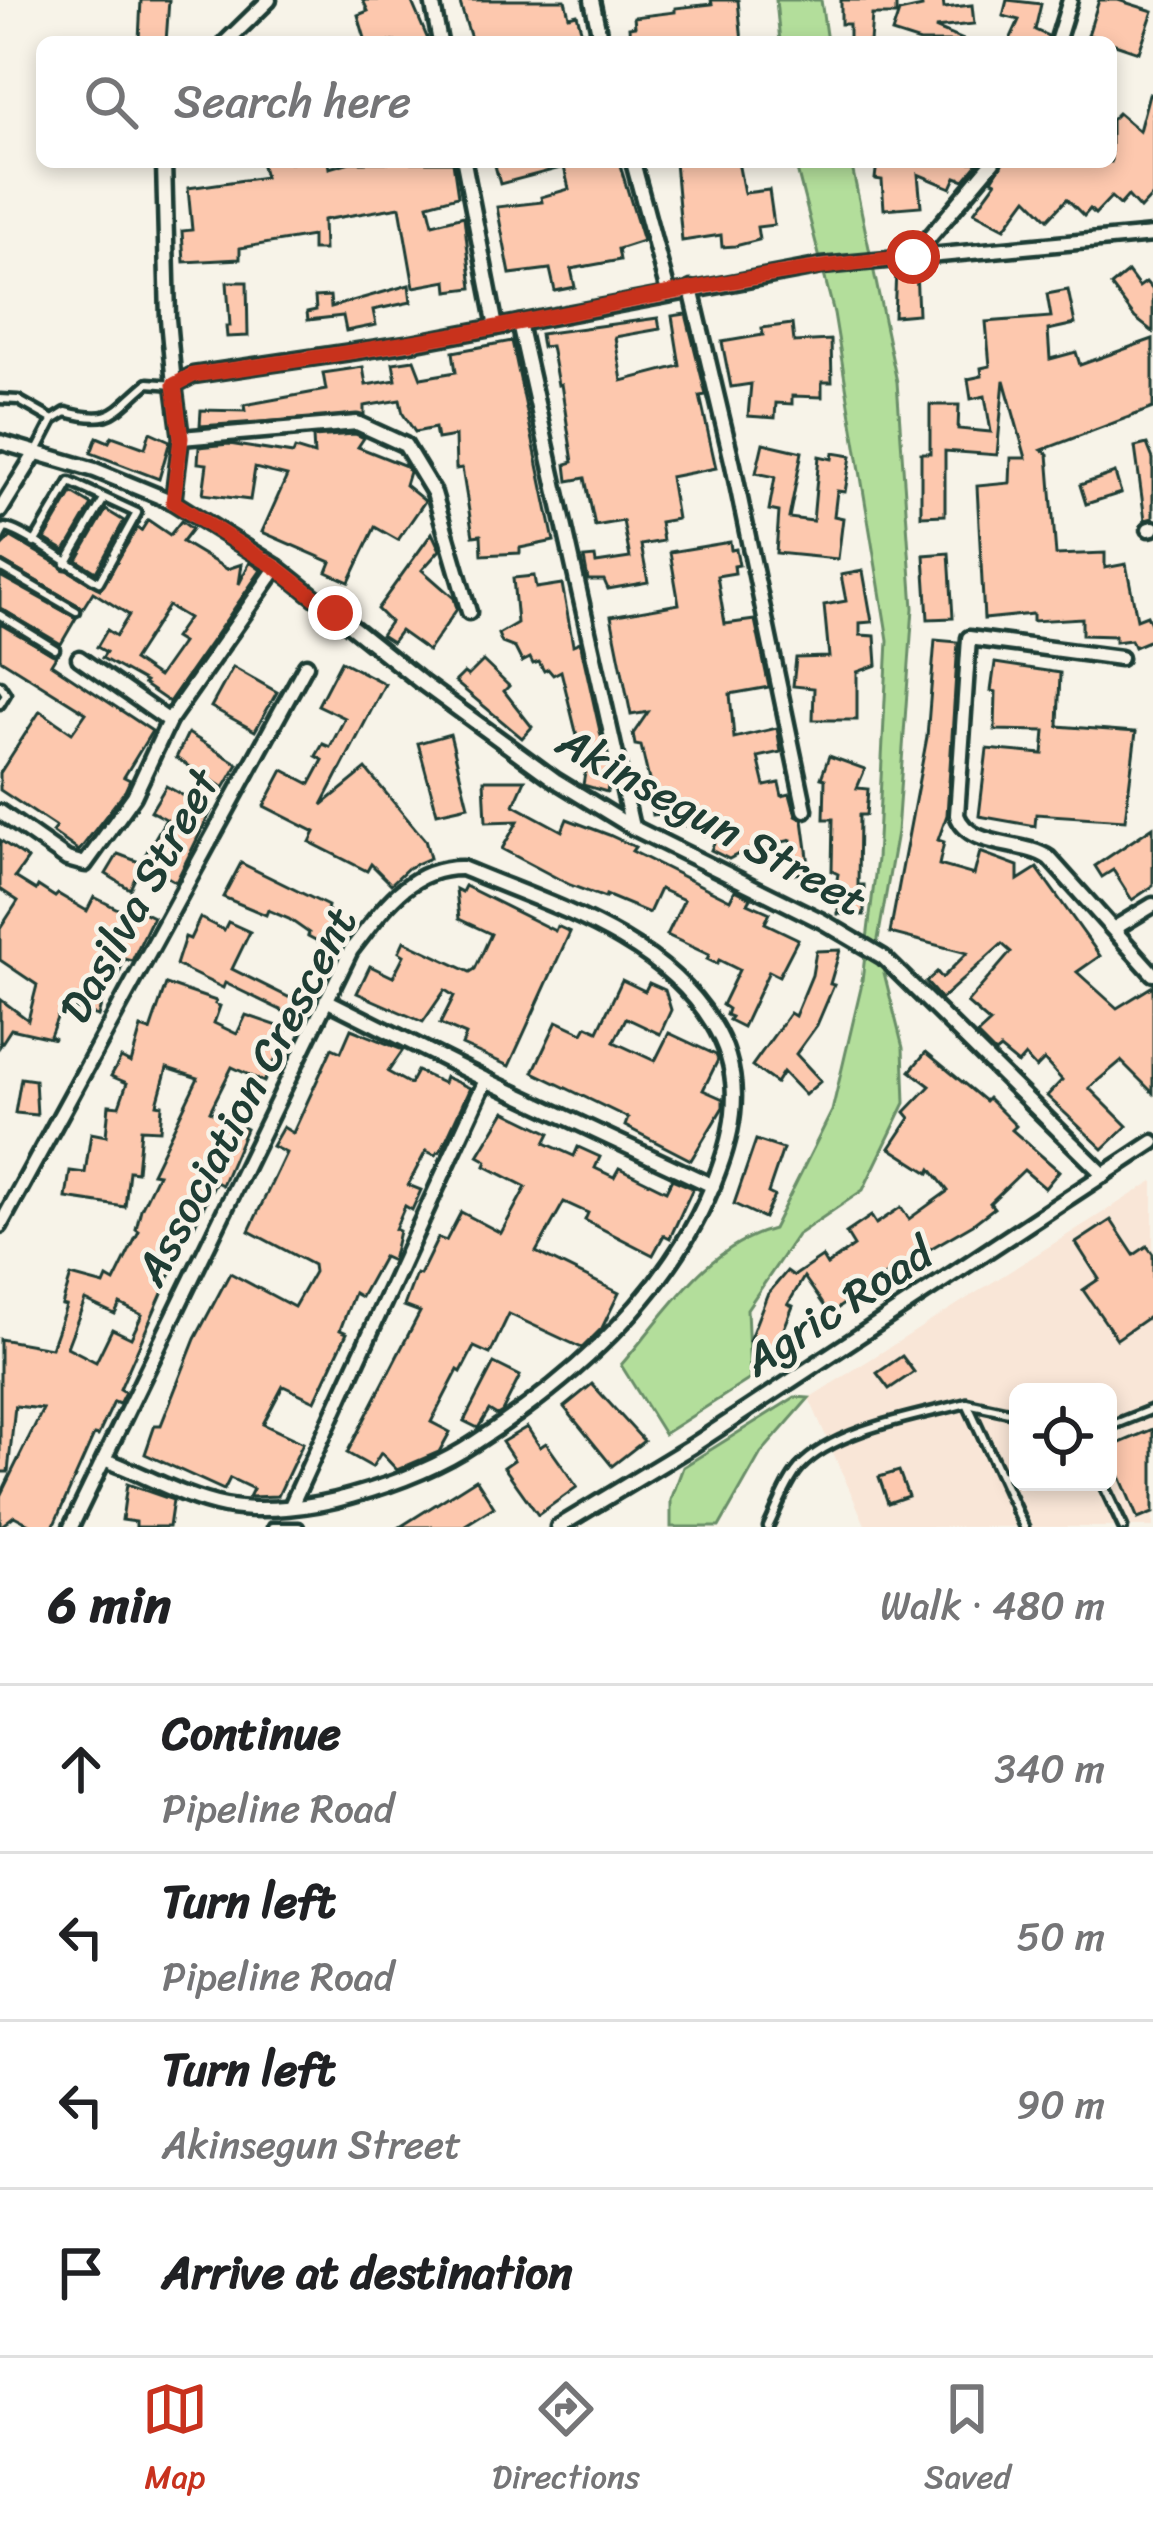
<!DOCTYPE html>
<meta charset="utf-8">
<style>
:root{--surface:#fff;--page:#f2f2f2;--text:#202124;--muted:#757577;--line:#e0e0e0;--accent:#c8321e}
body{margin:0;font-family:Sriracha,sans-serif;background:var(--page);color:var(--text)}
.controls{position:absolute;right:36px;bottom:36px;display:grid;overflow:hidden;border-radius:18px;box-shadow:0 6px 18px #0003}
.controls button{width:108px;height:108px;display:grid;place-items:center;padding:0;border:0;border-bottom:3px solid var(--line);background:var(--surface);color:var(--text);font:60px sans-serif}
.stop{position:absolute;width:36px;height:36px;margin:-27px;border:9px solid #c8321e;border-radius:50%;background:#fff}
.stop.end{background:#c8321e;border-color:#fff;box-shadow:0 3px 12px #0008}
.list{margin:0;padding:0;list-style:none}
h2{display:flex;justify-content:space-between;align-items:center;height:156px;margin:0;padding:0 48px;font-size:51px}
h2 small{font-size:39px;font-weight:400;color:var(--muted)}
.list li{display:grid;grid-template-columns:78px 1fr auto;gap:36px;align-items:center;box-sizing:border-box;height:168px;padding:0 48px;border-top:3px solid var(--line)}
.list b{display:block;font-size:45px;white-space:nowrap}
.list p{margin:0;font-size:39px;white-space:nowrap;color:var(--muted)}
.list em{font-size:39px;font-style:normal;color:var(--muted)}
.icon{flex:none;width:66px;height:66px;fill:none;stroke:currentColor;stroke-width:2;stroke-linecap:round;stroke-linejoin:round}
.map{position:relative;flex:none;width:1153px;height:1527px;overflow:hidden}
.search{position:absolute;background:var(--surface);box-shadow:0 6px 18px #0003;left:36px;right:36px;top:36px;height:132px;display:flex;align-items:center;gap:30px;box-sizing:border-box;padding:0 42px;border-radius:18px;color:var(--muted);font-size:45px}
.sheet{height:828px;background:var(--surface)}
nav{display:flex;justify-content:space-around;align-items:center;box-sizing:border-box;height:168px;border-top:3px solid var(--line);background:var(--surface);font-size:33px;color:var(--muted)}
nav a{display:grid;justify-items:center;gap:6px}
nav .on{color:var(--accent)}
.map>svg:first-child{display:block}
.built{fill:#f9e6d7;fill-rule:evenodd}
.green{fill:#b3de9b;stroke:#698e68;stroke-width:3}
.building{fill:#fdc8ae;stroke:#1f3d34;stroke-width:3;fill-rule:evenodd}
.lines{fill:none;stroke-linecap:round;stroke-linejoin:round}
.service-casing{stroke:#1f3d34;stroke-width:15}
.minor-casing{stroke:#1f3d34;stroke-width:21}
.service{stroke:#f7f3e8;stroke-width:6}
.minor{stroke:#f7f3e8;stroke-width:12}
.route{stroke:#c8321e;stroke-width:15}
.labels{text-anchor:middle;dominant-baseline:central;stroke-width:9;stroke-linejoin:round;paint-order:stroke}
.street-label{font-size:45px;fill:#1f3d34;stroke:#f7f3e8}
</style>
<div class="map">
<svg width="1153" height="1527" viewBox="0 0 1153 1527">
<rect width="100%" height="100%" fill="#f7f3e8"/>
<filter id="ink" filterUnits="userSpaceOnUse"><feTurbulence type="fractalNoise" baseFrequency=".00833" numOctaves="2"/><feDisplacementMap in="SourceGraphic" scale="24" xChannelSelector="R" yChannelSelector="G"/><feConvolveMatrix kernelMatrix="1 2 1 2 8 2 1 2 1" color-interpolation-filters="sRGB"/></filter>
<g filter="url(#ink)">
<!-- built -->
<path class="built" d="M1153 1181V1527H866L809 1398ZM1018 1392H1108V1482H1018Z"/>
<!-- green -->
<g class="green">
<polygon points="776,0 821,0 827,42 780,42"/>
<path d="M795 162H851L897 382 913 608 897 832 877 945 903 1048 905 1103 863 1190 797 1235 747 1309 750 1379 664 1434 621 1365C665 1315 706 1246 773 1229L832 1111 861 988 877 859 888 640 834 313Z"/>
<polygon points="795,1397 809,1398 761,1453 719,1527 671,1527 671,1500 683,1467"/>
</g>
<!-- building -->
<g class="building">
<polygon points="141,0 169,0 166,42 139,40"/>
<polygon points="363,0 411,0 429,42 366,42 358,15 368,11"/>
<polygon points="459,0 565,0 569,16 577,14 584,42 472,42"/>
<polygon points="711,0 738,0 742,42 630,39 629,27 635,26 634,17 675,12 675,8 712,4"/>
<polygon points="841,0 896,0 896,15 872,15 870,42 849,42 849,24 841,24"/>
<polygon points="921,0 943,0 944,8 972,5 974,24 935,28 968,42 920,42 892,33 899,12 922,7"/>
<polygon points="1007,0 1041,4 1035,30 1048,36 1047,42 1009,42 1019,20 1003,16"/>
<polygon points="1099,0 1118,0 1153,11 1139,52 1088,35"/>
<polygon points="1149,94 1153,95 1153,195 1140,209 1128,196 1120,205 1111,197 1095,214 1090,209 1084,216 1067,199 1048,219 1027,198 1005,228 974,212 996,182 992,180 1003,162 1111,162 1111,120 1118,113 1139,131"/>
<polygon points="261,162 328,162 329,168 350,162 453,162 458,196 428,204 433,224 464,216 472,288 448,291 447,281 414,287 400,207 323,220 324,250 312,250 312,236 240,248 240,259 184,262 182,231 192,230 188,188 265,177"/>
<polygon points="494,162 619,162 643,241 618,249 620,260 571,269 575,287 555,291 550,269 510,274 497,207 542,202 541,197 569,189 564,167 500,184"/>
<polygon points="675,162 738,162 744,193 769,190 774,225 757,227 759,240 735,246 722,247 721,235 682,241"/>
<polygon points="877,162 979,162 964,180 956,177 951,188 918,174 921,206 884,209 882,180 875,179"/>
<polygon points="916,270 918,314 894,316 896,271"/>
<polygon points="1128,272 1139,287 1146,282 1153,290 1153,332 1135,318 1111,286"/>
<polygon points="227,282 247,282 248,336 227,337 226,326 230,326"/>
<polygon points="409,285 411,302 373,310 376,325 346,331 343,316 308,320 307,312 316,310 315,297 330,296 331,307"/>
<polygon points="1068,290 1075,324 1048,330 1050,359 1076,352 1080,365 1153,339 1153,408 1042,450 1048,454 1056,555 1105,553 1105,568 1126,564 1137,619 1147,615 1153,628 1153,639 1134,647 1131,640 1115,642 1115,636 1082,635 1082,618 1033,621 1033,614 984,619 977,486 1010,483 1011,458 1026,458 1004,380 997,455 945,451 945,515 921,516 921,453 930,453 930,405 959,405 958,429 991,432 985,396 971,399 968,379 982,376 981,368 990,366 986,322 1051,317 1047,294"/>
<polygon points="686,314 706,395 700,396 716,468 670,477 677,519 660,522 663,541 641,545 648,582 608,589 604,580 588,580 584,558 595,557 596,563 630,558 623,521 595,526 585,478 568,481 566,464 573,462 561,384 558,385 551,346 542,347 540,334 658,318 660,329 615,337 622,381 680,366 672,316"/>
<polygon points="792,324 794,342 831,340 832,382 822,382 822,397 792,396 792,404 776,403 775,418 748,416 751,384 731,387 722,342 763,335 762,328"/>
<polygon points="512,341 554,541 520,548 520,553 482,555 481,535 473,536 462,468 456,469 455,436 437,439 435,428 415,432 403,414 400,400 364,406 364,415 200,426 201,410 245,411 244,405 326,390 323,373 363,367 366,385 396,380 393,363 414,360 421,378 456,372 453,352"/>
<polygon points="150,432 170,441 159,479 91,453 97,437 109,442 112,436 145,448"/>
<polygon points="355,434 364,438 358,447 406,466 409,472 405,485 425,501 398,540 375,527 349,582 327,572 331,562 262,532 287,476 255,468 250,500 203,494 207,464 198,463 199,447 229,444 293,454 295,449 314,455 313,437"/>
<polygon points="763,443 802,452 789,518 813,521 819,456 832,459 833,453 851,456 845,492 837,491 834,516 843,518 838,559 776,553 779,512 769,510 775,477 756,473"/>
<polygon points="1147,444 1153,459 1153,518 1145,520 1135,447"/>
<polygon points="1115,473 1121,493 1086,504 1080,485"/>
<polygon points="72,493 92,505 65,551 45,539"/>
<polygon points="106,510 124,521 96,572 77,560"/>
<path d="M148 520 170 535 181 521 192 529 182 542 227 569 242 564 239 584 250 562 261 570 169 702 143 684 145 682 102 658 106 652 97 647 107 630 116 636 129 615 93 592 83 608 0 560V548L11 537 100 589 137 528 141 531ZM168 606 188 618 174 638 182 643 158 677 133 660Z"/>
<polygon points="432,533 440,550 422,570 454,598 457,609 428,651 400,631 392,642 381,635 390,622 377,609"/>
<polygon points="730,542 731,550 736,549 739,565 734,566 735,573 717,576 725,624 755,620 769,687 730,694 734,738 777,728 781,752 758,757 765,786 779,783 782,796 790,794 796,816 803,820 810,872 794,874 791,840 744,851 729,859 711,850 720,830 704,835 702,831 684,825 686,815 676,817 675,812 652,815 649,794 652,793 641,746 635,745 633,734 648,712 631,715 611,616 679,604 670,552"/>
<polygon points="949,553 953,618 928,619 924,555"/>
<polygon points="863,571 872,622 860,623 860,635 875,636 877,665 857,672 857,720 813,720 814,688 793,686 796,658 829,657 824,605 846,601 841,575"/>
<polygon points="0,576 76,618 61,644 0,608"/>
<polygon points="534,576 536,588 562,584 573,645 580,642 610,776 607,792 583,785 586,767 575,765 577,736 561,671 553,675 548,669 544,671 539,662 533,664 530,658 522,662 515,648 502,643 498,634 517,623 513,578"/>
<polygon points="0,624 56,656 51,664 152,731 124,777 130,780 125,791 79,851 52,832 56,827 0,790 0,773 40,711 72,733 86,713 0,659"/>
<polygon points="935,640 958,642 947,815 938,840 944,842 939,865 974,875 980,852 1018,866 1018,880 1037,868 1100,956 1077,972 1117,1008 1153,986 1153,1093 1121,1061 1089,1088 1127,1126 1103,1149 1047,1096 1062,1080 1044,1060 1036,1068 1025,1056 1018,1064 1000,1049 995,1053 977,1035 990,1023 967,1003 1011,952 1002,944 941,999 926,982 937,972 942,978 967,953 890,933 927,737"/>
<polygon points="341,661 385,684 322,805 366,769 425,840 430,858 408,868 391,884 371,864 367,871 310,842 315,832 264,806 283,770 310,784 323,760 316,756 323,744 330,747 345,718 318,705"/>
<polygon points="483,661 509,686 504,691 532,727 522,738 455,682 464,673 468,676"/>
<polygon points="995,663 1060,673 1058,726 1136,732 1125,820 1036,814 1035,826 979,816 987,749 1043,754 1045,731 995,730 996,692 991,691"/>
<polygon points="233,667 277,692 255,731 211,707"/>
<polygon points="188,733 238,764 224,788 176,758"/>
<polygon points="450,734 468,806 437,813 418,743"/>
<polygon points="829,756 865,769 857,788 868,789 866,815 859,815 858,885 864,885 864,915 838,914 838,895 834,895 838,874 832,871 833,819 824,819 825,779 821,778"/>
<polygon points="484,780 525,780 514,805 562,831 567,819 609,835 635,847 632,851 730,900 735,890 751,898 748,903 770,913 765,923 798,939 779,976 769,971 743,1027 729,1020 731,1017 726,1015 728,1009 722,1005 739,970 719,960 717,964 707,959 709,955 667,935 684,900 660,889 649,913 606,895 605,898 570,885 502,849 518,821 486,822"/>
<polygon points="166,786 211,811 176,882 141,862 166,819 151,811"/>
<polygon points="1153,827 1153,886 1132,900 1113,870 1102,877 1095,866"/>
<polygon points="0,840 28,859 15,877 36,890 38,886 55,897 58,894 87,911 94,897 124,912 128,905 153,917 132,961 124,959 118,978 110,975 98,1016 62,1005 50,1036 55,1039 11,1029 0,1046 0,999 28,1020 37,985 0,960 0,929 18,901 0,889"/>
<polygon points="118,854 142,863 130,889 106,874"/>
<polygon points="241,863 328,906 327,910 339,916 329,947 308,936 309,933 289,919 268,910 266,915 223,897"/>
<polygon points="465,886 555,931 557,926 570,932 509,1066 462,1045 466,1035 440,1024 454,996 445,990 423,1022 357,993 370,966 393,977 404,955 399,952 404,941 470,972 475,969 491,934 459,919 456,889 462,892"/>
<polygon points="200,918 224,930 228,922 250,932 232,969 300,1003 293,1016 225,983 223,988 176,965 185,937 190,939"/>
<polygon points="840,950 830,984 834,985 817,1025 796,1054 821,1081 805,1095 783,1072 776,1083 752,1066 790,1013 795,1016 812,975 816,951"/>
<polygon points="622,980 645,991 649,983 665,990 671,1010 660,1034 626,1018 614,1042 655,1061 669,1033 716,1055 718,1060 703,1090 723,1099 723,1107 691,1160 625,1126 628,1118 533,1072 557,1021 583,1033 587,1026 598,1031"/>
<path d="M166 984 216 1001 215 1004 220 1006 214 1023 237 1034 246 1015 287 1029 281 1040 284 1042 264 1082 232 1067 210 1111 246 1129 222 1185 216 1182 194 1226 185 1222 164 1261 174 1266 120 1389 125 1392 119 1404 114 1402 98 1436 94 1435 53 1527H35L14 1516 0 1527V1496L43 1409 15 1406 8 1472H0V1339L51 1348 66 1306 62 1305 71 1276 104 1285 107 1278 114 1282 139 1231 136 1229 141 1209 158 1174 152 1173 198 1078 167 1068 157 1104 162 1105 160 1130 141 1129 137 1172 129 1171 125 1207 66 1198 70 1171 85 1173 91 1133 106 1136 109 1105 119 1106 127 1083 111 1076 121 1058 131 1063 141 1028 150 1031ZM85 1300 115 1314 120 1304 142 1315 131 1338 112 1329 96 1362 67 1347Z"/>
<polygon points="351,1029 403,1050 388,1072 410,1084 417,1071 443,1083 445,1077 470,1088 442,1149 435,1155 426,1151 408,1185 421,1190 412,1210 405,1206 395,1229 399,1231 392,1261 383,1257 361,1297 354,1293 340,1330 347,1333 315,1401 283,1386 263,1424 303,1443 278,1496 249,1497 253,1489 230,1478 224,1490 145,1454 155,1425 161,1425 195,1339 230,1273 294,1307 314,1272 313,1265 249,1231 286,1153 272,1146 283,1127 293,1133 332,1048 341,1052"/>
<polygon points="926,1052 985,1101 988,1098 1016,1126 1012,1130 1059,1171 1045,1188 1024,1170 990,1203 994,1208 973,1224 878,1279 830,1314 804,1277 788,1304 793,1306 775,1351 749,1341 767,1295 787,1271 794,1276 822,1257 827,1265 854,1246 846,1233 871,1216 876,1224 901,1207 909,1219 948,1191 931,1169 929,1173 890,1148 910,1118 905,1112 930,1086 910,1071"/>
<polygon points="21,1078 35,1080 37,1115 15,1113"/>
<polygon points="505,1111 550,1133 545,1143 574,1156 578,1147 600,1157 595,1168 614,1177 619,1168 666,1191 672,1179 693,1188 670,1238 664,1235 653,1255 585,1220 588,1213 564,1202 536,1252 619,1293 602,1328 582,1348 509,1314 490,1354 474,1347 461,1372 458,1370 431,1422 450,1432 439,1452 397,1470 381,1453 372,1467 347,1453 420,1312 404,1306 416,1274 420,1275 438,1238 446,1241 461,1212 501,1233 526,1187 485,1166 487,1161 478,1156"/>
<polygon points="756,1140 783,1149 768,1193 774,1196 764,1218 734,1204"/>
<polygon points="1111,1220 1134,1255 1147,1246 1153,1254 1153,1314 1117,1339 1083,1290 1099,1279 1076,1243"/>
<polygon points="902,1356 914,1372 889,1389 877,1373"/>
<polygon points="494,1363 520,1376 502,1412 497,1415 489,1410 478,1428 464,1421"/>
<polygon points="592,1384 644,1441 612,1466 564,1407"/>
<polygon points="527,1427 540,1447 546,1443 577,1487 538,1515 504,1467 514,1460 502,1442"/>
<polygon points="1153,1429 1153,1513 1138,1519 1108,1448"/>
<polygon points="899,1471 908,1496 888,1503 879,1477"/>
<polygon points="476,1479 494,1507 462,1527 400,1527"/>
<polygon points="127,1484 173,1500 169,1527 136,1527 136,1522 122,1520"/>
</g>
<g class="lines">
<!-- service casing -->
<g class="service-casing">
<g id="service">
<polyline points="0,399 18,400 53,420"/>
<path d="M37 451 53 420 66 412C114 425 114 411 148 383L174 385"/>
<path d="M0 537 5 528C23 530 79 571 99 582L137 513 70 482 34 543"/>
<polyline points="66,564 104,499"/>
<polyline points="0,567 76,611"/>
<polyline points="0,615 55,649"/>
<polyline points="0,685 6,694 0,704"/>
<polyline points="967,1403 1018,1414"/>
<polyline points="1108,1427 1153,1409"/>
<polyline points="1002,1476 1018,1468"/>
<polyline points="1102,1482 1123,1527"/>
<polyline points="272,1527 299,1527"/>
<path d="M768 1527C777 1509 786 1483 799 1468 834 1429 918 1416 967 1403L1024 1527"/>
</g>
</g>
<!-- minor casing -->
<g class="minor-casing">
<g id="minor">
<polyline points="432,0 440,42"/>
<polyline points="592,0 601,42"/>
<polyline points="226,42 269,0"/>
<polyline points="1057,42 1070,0"/>
<polyline points="164,162 168,319 174,385"/>
<polyline points="464,162 496,327"/>
<polyline points="633,162 668,292"/>
<polyline points="913,257 993,162"/>
<polyline points="691,289 733,465 805,810"/>
<polyline points="519,323 632,827"/>
<polyline points="181,438 357,423 405,445 434,493 469,612"/>
<polyline points="0,442 95,470 173,502 277,567 421,682 555,780 632,827 822,921 883,957 1104,1175"/>
<polyline points="173,502 181,438 174,385 193,375 406,344 822,266 1153,235"/>
<polyline points="0,511 35,454"/>
<polyline points="1149,529 1153,528"/>
<polyline points="79,658 169,721"/>
<path d="M1120 658 969 638 957 815C969 849 1022 840 1049 858L1153 974"/>
<polyline points="0,812 67,859 85,864 134,796 169,721 277,567"/>
<polyline points="1115,928 1153,905"/>
<polyline points="326,1000 486,1080 713,1186"/>
<polyline points="0,1226 306,665"/>
<polyline points="291,1506 486,1080"/>
<path d="M71 1527 351 950C381 912 408 867 462 868 551 906 658 935 712 1022 742 1070 738 1118 719 1169 677 1287 579 1375 476 1442 439 1467 394 1484 351 1496 314 1507 263 1513 225 1506 184 1498 145 1475 106 1460"/>
<polyline points="558,1527 692,1446 1153,1142"/>
</g>
</g>
<!-- service -->
<use href="#service" class="service"/>
<!-- minor -->
<use href="#minor" class="minor"/>
</g>
</g>
<g class="lines" filter="url(#ink)">
<!-- route -->
<path class="route" d="M335 613 277 568 173 502 181 438 174 385 193 375C302 360 410 344 517 323 648 298 779 268 913 257"/>
</g>
<g class="labels">
<!-- street labels -->
<g class="street-label">
<text transform="translate(712 821) rotate(29)">Akinsegun Street</text>
<text transform="translate(139 896) rotate(-61)">Dasilva Street</text>
<text transform="translate(246 1096) rotate(-62)">Association Crescent</text>
<text transform="translate(838 1307) rotate(-33)">Agric Road</text>
</g>
</g>
</svg>
<div class="controls">
<button><svg class="icon" aria-label="locate" viewBox="0 0 24 24"><circle cx="12" cy="12" r="6"/><path d="M12 2v4M12 18v4M2 12h4M18 12h4"/></svg></button>
</div>
<div class="stop" style="left:913px;top:257px"></div>
<div class="stop end" style="left:335px;top:613px"></div>
<div class="search"><svg class="icon" aria-label="search" viewBox="0 0 24 24"><circle cx="10" cy="10" r="6"/><path d="M15 15l6 6"/></svg>Search here</div>
</div>
<section class="sheet">
<h2>6 min<small>Walk · 480 m</small></h2>
<ul class="list">
<li><svg class="icon" aria-label="ahead" viewBox="0 0 24 24"><path d="M12 20V5M6 11l6-6 6 6"/></svg><div><b>Continue</b><p>Pipeline Road</p></div><em>340 m</em></li>
<li><svg class="icon" aria-label="left" viewBox="0 0 24 24"><path d="M17 20v-9H6M10 6l-5 5 5 5"/></svg><div><b>Turn left</b><p>Pipeline Road</p></div><em>50 m</em></li>
<li><svg class="icon" aria-label="left" viewBox="0 0 24 24"><path d="M17 20v-9H6M10 6l-5 5 5 5"/></svg><div><b>Turn left</b><p>Akinsegun Street</p></div><em>90 m</em></li>
<li><svg class="icon" aria-label="arrive" viewBox="0 0 24 24"><path d="M6 21V4h12l-3 4 3 4H6"/></svg><div><b>Arrive at destination</b></div></li>
</ul>
</section>
<nav>
<a class="on"><svg class="icon" aria-label="map" viewBox="0 0 24 24"><path d="M3 6l6-2 6 2 6-2v14l-6 2-6-2-6 2zM9 4v14M15 6v14"/></svg>Map</a>
<a><svg class="icon" aria-label="directions" viewBox="0 0 24 24"><path d="M12 3l9 9-9 9-9-9zM9 14v-3h6M13 9l2 2-2 2"/></svg>Directions</a>
<a><svg class="icon" aria-label="saved" viewBox="0 0 24 24"><path d="M7 4h10v16l-5-4-5 4z"/></svg>Saved</a>
</nav>
